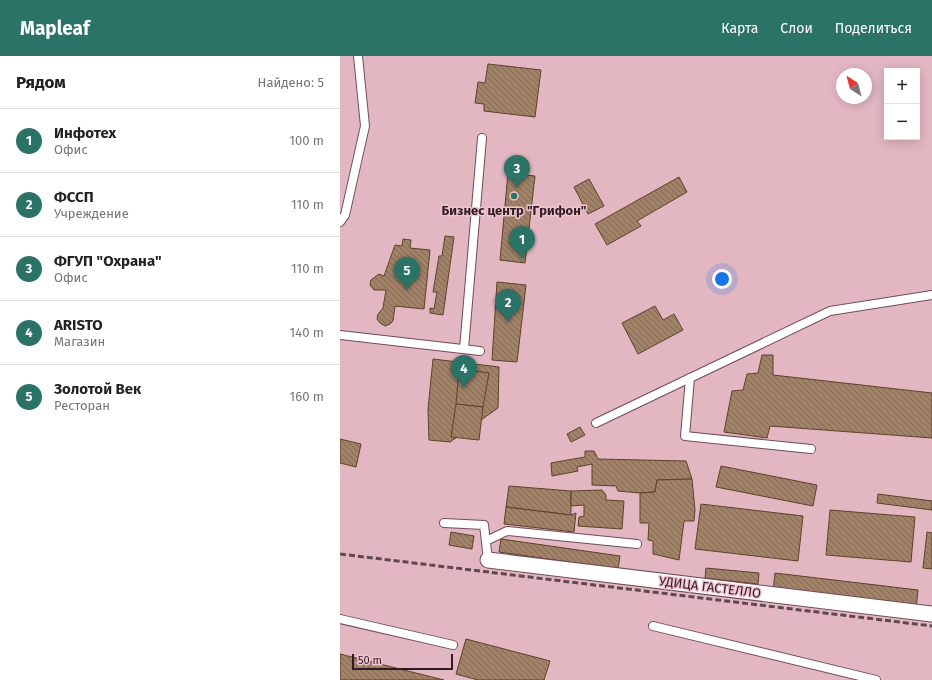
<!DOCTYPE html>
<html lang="ru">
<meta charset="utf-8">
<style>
:root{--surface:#fff;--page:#f6f6f6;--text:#222;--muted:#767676;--line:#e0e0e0;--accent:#2b7267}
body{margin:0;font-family:"Fira Sans",sans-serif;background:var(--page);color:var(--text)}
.controls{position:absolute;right:12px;top:12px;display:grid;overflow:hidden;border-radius:0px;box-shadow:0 2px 10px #0003}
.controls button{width:36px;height:36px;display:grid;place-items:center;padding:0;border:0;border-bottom:1px solid var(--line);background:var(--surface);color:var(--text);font:20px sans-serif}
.compass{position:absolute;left:496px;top:12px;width:36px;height:36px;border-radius:50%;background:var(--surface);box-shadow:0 2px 10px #0003;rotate:324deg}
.scale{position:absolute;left:12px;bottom:10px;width:101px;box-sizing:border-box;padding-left:4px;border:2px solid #2d1c21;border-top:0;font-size:11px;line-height:14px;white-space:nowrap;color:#2d1c21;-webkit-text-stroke:3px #f1c3cf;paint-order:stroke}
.you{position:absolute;left:382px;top:223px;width:14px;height:14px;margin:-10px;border:3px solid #fff;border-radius:50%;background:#1a73e8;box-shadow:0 0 0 6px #1a73e833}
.badge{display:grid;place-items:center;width:26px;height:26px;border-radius:50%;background:var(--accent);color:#fff;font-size:13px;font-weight:700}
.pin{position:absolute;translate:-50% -33px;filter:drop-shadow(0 1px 2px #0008)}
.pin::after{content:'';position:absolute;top:21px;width:14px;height:12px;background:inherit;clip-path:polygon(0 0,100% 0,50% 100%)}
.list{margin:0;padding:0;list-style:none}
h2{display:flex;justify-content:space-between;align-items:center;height:52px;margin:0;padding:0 16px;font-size:17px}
h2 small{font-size:13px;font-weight:400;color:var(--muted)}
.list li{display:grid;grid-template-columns:26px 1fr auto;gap:12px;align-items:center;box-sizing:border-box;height:64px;padding:0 16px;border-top:1px solid var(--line)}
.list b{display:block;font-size:15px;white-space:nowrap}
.list p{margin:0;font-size:13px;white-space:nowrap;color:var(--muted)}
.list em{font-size:13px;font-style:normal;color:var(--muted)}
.map{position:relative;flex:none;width:592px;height:624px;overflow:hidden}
header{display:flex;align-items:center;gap:24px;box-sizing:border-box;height:56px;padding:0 20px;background:var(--accent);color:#fff}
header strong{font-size:19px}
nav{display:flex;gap:22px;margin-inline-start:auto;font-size:14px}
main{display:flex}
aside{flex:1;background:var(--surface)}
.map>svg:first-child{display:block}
.building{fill:url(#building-back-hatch);stroke:#5d4129}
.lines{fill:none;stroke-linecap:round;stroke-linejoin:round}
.service-casing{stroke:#724c56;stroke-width:10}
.minor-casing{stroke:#724c56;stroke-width:17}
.service{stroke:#fff;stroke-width:8}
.minor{stroke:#fff;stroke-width:15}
.rail{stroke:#61484f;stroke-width:3;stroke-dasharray:6 3;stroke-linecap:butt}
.poi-dot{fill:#2b7267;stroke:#f1c3cf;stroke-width:1.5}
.labels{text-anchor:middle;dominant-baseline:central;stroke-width:3;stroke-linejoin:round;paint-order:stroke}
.poi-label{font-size:13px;font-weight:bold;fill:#2d1c21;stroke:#f1c3cf}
.street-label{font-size:13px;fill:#2d1c21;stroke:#f1c3cf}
</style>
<header>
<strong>Mapleaf</strong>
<nav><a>Карта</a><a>Слои</a><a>Поделиться</a></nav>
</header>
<main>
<aside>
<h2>Рядом<small>Найдено: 5</small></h2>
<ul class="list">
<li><span class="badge">1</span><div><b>Инфотех</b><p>Офис</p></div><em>100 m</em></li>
<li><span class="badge">2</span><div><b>ФССП</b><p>Учреждение</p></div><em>110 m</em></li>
<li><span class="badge">3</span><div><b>ФГУП &quot;Охрана&quot;</b><p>Офис</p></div><em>110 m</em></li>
<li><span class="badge">4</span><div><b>ARISTO</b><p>Магазин</p></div><em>140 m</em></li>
<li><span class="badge">5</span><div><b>Золотой Век</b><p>Ресторан</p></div><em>160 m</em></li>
</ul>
</aside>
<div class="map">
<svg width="592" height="624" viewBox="0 0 592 624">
<defs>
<pattern id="building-back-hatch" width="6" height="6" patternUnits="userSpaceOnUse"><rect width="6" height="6" fill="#a18267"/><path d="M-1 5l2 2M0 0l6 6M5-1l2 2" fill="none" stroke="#846a54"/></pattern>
</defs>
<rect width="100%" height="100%" fill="#e3b7c2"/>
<!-- building -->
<g class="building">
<polygon points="148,8 201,14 195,61 144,55 144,48 135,47 138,26 145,27"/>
<polygon points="168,117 195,120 185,207 160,204"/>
<polygon points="339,121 347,136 297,165 301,170 267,189 255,168"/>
<polygon points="249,123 264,150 248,158 234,131"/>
<polygon points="105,180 114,181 103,259 90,257 90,252 94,253 97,236 93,236 99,200 102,200"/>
<polygon points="63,183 71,184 70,192 90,194 84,253 55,250 53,265 50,268 45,270 40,267 37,263 38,258 43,252 46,234 34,234 30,229 31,224 39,218 44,220 55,189 62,190"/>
<polygon points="157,226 186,229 177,306 152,304"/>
<polygon points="315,250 323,264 334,258 343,274 298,298 282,267"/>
<polygon points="422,299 433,299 433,319 592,337 592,382 430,370 427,382 384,376 392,335 403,334 407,318 418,317"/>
<polygon points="93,303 159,311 158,352 110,386 89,384 88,353"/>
<polygon points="119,313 149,317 143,351 116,348"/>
<polygon points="116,348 143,351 139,384 111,381"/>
<polygon points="240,371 245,379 231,386 227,378"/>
<polygon points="0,383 21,388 16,411 0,407"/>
<polygon points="245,395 254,395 258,403 346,405 352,423 317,424 315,436 300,437 278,435 276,430 252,429 252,408 237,411 238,415 212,420 211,407 245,401"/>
<polygon points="381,410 477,429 473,450 376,431"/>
<polygon points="352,423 355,454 354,465 344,465 339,504 313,498 313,485 308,484 309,467 300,467 300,437 315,436 317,424"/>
<polygon points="169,430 231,435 231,459 166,451"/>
<polygon points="262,434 266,439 266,444 284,445 282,473 238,470 239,461 244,460 244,449 231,450 231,435"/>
<polygon points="538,438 592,445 592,454 537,447"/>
<polygon points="361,448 463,460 458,505 355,493"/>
<polygon points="166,451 231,459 236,457 234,476 164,468"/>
<polygon points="490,454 575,461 571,506 486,499"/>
<polygon points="111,476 134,480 132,493 109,489"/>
<polygon points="587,476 592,477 592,513 583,512"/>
<polygon points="161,483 280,500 278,513 159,496"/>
<polygon points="366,512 419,517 418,528 365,522"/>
<polygon points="435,517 578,534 576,553 433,536"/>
<polygon points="126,583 210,605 204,624 138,624 116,618"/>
<polygon points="0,598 104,624 0,624"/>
</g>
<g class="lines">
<!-- service casing -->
<g class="service-casing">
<g id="service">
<polyline points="0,166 5,159 25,70 18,0"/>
<polyline points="0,279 140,295"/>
<polyline points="124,293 142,82"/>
<polyline points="350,322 345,380 471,393"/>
<polyline points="256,367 490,255 592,239"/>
<polyline points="104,467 144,469 148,504"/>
<polyline points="146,485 167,475 297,488"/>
<polyline points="0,563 113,589"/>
<polyline points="313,570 536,624"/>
</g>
</g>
<!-- minor casing -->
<g class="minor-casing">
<polyline id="minor" points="148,504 592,558"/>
</g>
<!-- service -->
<use href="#service" class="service"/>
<!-- minor -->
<use href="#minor" class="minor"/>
<!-- rail -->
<polyline class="rail" points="0,498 592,570"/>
</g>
<!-- markers -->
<circle class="poi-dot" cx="174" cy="140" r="4"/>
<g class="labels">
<!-- poi labels -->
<g class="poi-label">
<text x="174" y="154">Бизнес центр "Грифон"</text>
</g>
<!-- street labels -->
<g class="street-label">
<text transform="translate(370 531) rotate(7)">УДИЦА ГАСТЕЛЛО</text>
</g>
</g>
</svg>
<div class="controls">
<button>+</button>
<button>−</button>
</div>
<svg class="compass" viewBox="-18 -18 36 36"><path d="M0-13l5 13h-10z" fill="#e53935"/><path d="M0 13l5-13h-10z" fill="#767676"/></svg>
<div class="scale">50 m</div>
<div class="you"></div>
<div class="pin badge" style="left:182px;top:203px">1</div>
<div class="pin badge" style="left:168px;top:266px">2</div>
<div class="pin badge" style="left:177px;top:132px">3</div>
<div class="pin badge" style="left:124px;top:332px">4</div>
<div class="pin badge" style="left:67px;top:234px">5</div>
</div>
</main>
